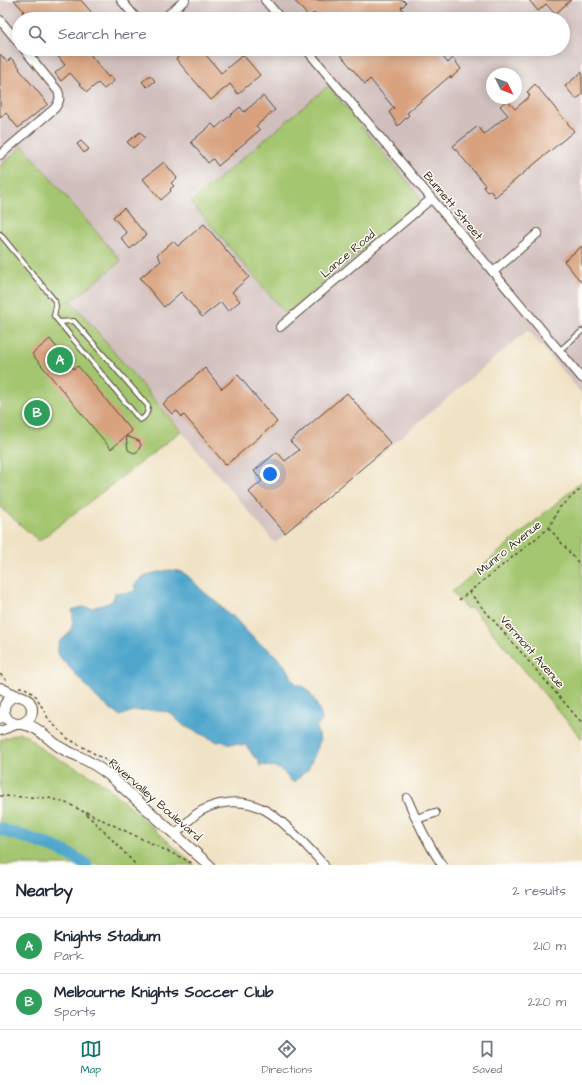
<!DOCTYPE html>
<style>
:root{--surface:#fff;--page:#f2f2f3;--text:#1f2937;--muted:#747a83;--line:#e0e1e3;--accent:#0f766e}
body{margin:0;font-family:"Architects Daughter",sans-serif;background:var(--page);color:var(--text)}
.compass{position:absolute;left:486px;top:68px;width:36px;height:36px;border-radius:50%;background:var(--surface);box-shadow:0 2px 10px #0003;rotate:132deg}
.you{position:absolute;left:270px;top:474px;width:14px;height:14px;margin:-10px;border:3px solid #fff;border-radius:50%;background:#1a73e8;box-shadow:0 0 0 6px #1a73e833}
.badge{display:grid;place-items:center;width:26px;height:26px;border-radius:50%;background:var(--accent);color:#fff;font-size:13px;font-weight:700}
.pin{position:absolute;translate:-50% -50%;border:2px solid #fff;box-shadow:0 1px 4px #0006}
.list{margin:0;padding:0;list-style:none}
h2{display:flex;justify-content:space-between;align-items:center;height:52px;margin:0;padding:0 16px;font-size:17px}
h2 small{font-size:13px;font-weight:400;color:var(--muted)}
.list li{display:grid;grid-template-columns:26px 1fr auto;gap:12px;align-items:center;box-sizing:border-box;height:56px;padding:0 16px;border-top:1px solid var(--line)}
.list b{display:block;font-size:15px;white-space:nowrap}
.list p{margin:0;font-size:13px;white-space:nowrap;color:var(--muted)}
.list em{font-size:13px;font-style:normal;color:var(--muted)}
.icon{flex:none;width:22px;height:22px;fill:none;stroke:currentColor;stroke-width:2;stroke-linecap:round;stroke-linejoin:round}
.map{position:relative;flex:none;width:582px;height:865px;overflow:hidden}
.search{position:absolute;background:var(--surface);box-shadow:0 2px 10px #0003;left:12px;right:12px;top:12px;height:44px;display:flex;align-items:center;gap:10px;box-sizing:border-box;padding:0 14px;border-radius:22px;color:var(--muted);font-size:15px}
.sheet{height:164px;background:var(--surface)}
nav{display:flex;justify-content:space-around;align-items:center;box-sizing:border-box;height:56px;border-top:1px solid var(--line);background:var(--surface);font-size:11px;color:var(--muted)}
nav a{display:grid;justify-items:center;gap:2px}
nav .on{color:var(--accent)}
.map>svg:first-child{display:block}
.industrial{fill:#d1bfbe;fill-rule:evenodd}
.green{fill:#a4c66f;stroke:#707846}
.water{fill:#50a6cc;stroke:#466875}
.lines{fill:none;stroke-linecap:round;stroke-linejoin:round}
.river{stroke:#50a6cc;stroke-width:13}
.building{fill:#d8a27f}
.service-casing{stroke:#564637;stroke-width:6}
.minor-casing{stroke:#564637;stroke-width:10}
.tertiary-casing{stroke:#564637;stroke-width:12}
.path{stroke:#564637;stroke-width:1.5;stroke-dasharray:3 3;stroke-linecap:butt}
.service{stroke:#fff;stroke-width:4}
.minor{stroke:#fff;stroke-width:8}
.tertiary{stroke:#fff;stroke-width:10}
.labels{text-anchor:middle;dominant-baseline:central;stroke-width:3;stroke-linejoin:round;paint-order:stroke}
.street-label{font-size:12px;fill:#3b2a1e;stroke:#fdfcf7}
</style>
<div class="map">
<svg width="582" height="865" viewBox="0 0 582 865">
<rect width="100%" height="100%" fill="#fdfcf7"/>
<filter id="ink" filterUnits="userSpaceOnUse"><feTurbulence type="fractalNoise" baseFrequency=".025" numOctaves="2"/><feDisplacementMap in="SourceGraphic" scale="8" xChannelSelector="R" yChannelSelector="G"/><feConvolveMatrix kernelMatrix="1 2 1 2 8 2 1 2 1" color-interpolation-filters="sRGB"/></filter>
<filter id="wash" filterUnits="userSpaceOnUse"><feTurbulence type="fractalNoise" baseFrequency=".012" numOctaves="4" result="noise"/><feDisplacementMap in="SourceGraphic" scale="16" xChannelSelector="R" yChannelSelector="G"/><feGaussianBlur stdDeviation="0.9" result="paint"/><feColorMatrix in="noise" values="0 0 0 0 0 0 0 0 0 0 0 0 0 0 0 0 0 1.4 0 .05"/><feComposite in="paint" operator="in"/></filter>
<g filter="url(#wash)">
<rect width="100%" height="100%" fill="#f0e2c4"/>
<!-- industrial -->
<path class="industrial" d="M0 0H582V394L528 330 275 543 181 431 39 541 0 507ZM19 19H563V49H19ZM492 74H516V98H492Z"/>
<!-- green -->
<g class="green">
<polygon points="328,86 418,194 419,199 417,204 286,314 191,202"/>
<polygon points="23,146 121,261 71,301 181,431 39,541 0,507 0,166"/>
<polygon points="582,481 582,739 472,608 468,608 466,609 452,592"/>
<polygon points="19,733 23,734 27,736 44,751 86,773 109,788 194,865 0,865 0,740"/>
</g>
<!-- water -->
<path class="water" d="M170 570C187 570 192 581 203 591 207 595 212 598 216 601 221 607 225 613 233 616 241 625 249 635 259 643 261 645 264 646 267 648 274 653 281 661 287 668 293 676 290 684 305 687 313 697 320 707 322 720L316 728 320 739 318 747 308 770 305 772 297 780 294 782C287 780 286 772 279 769 275 766 268 767 263 765L260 767 258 759 254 757 246 745 228 744 222 741 218 742 184 726 169 712 148 710 133 711 120 716 99 700 60 657 57 651 59 642C71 633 75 625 72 610L81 607 92 608 109 603 112 601 114 597 115 592C120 593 129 594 134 591L135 588 134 585C143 574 157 572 170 570Z"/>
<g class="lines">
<!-- river -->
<path class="river" d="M0 829C29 839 61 846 86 865"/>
</g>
<g id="blocks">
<!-- building -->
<g class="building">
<polygon points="14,0 81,0 97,19 27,19 22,12 24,11"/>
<polygon points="294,0 403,0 406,3 401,8 411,19 319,19 314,13 309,17"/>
<polygon points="529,0 571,0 555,14 546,4 538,11"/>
<polygon points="58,49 86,49 108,77 110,76 114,81 104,89 98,83 87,92 70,73 61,81 55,73 65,65 57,55 61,52"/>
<polygon points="188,49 201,49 221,73 243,55 260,75 238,94 230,84 211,100 176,59"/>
<polygon points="344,49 436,49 448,63 453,58 461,69 451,78 450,76 407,113 409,115 398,126 389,112 394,108 370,79 365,84 339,53"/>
<polygon points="0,54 7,62 11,58 20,68 19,69 48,104 18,128 6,113 0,118"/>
<polygon points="582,72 582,95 576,99 565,86"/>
<polygon points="150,75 155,81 147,87 142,82"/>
<polygon points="535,84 574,131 495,197 490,190 487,192 483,187 485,185 453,146 478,126 484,134 508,115 500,106 507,100 515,109 530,96 527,92"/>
<polygon points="263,96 275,110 256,126 260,130 236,150 237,150 218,166 213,159 208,163 191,142 212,124 216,128 240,107 244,112"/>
<polygon points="140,132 145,138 133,148 127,142"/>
<polygon points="81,141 89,149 84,153 77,144"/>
<polygon points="164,162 177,178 171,183 174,186 170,189 171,191 161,200 143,179"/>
<polygon points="124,208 146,235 130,249 121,238 127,233 113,217"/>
<polygon points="204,224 249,277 232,292 240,301 228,311 221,302 202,317 181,292 164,307 140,278 161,261 157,255 173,241 178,246"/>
<polygon points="582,246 582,283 564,261"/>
<polygon points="50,339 74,369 78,366 132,431 126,436 139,441 141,445 138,451 134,453 128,450 126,436 111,449 32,354"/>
<polygon points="205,368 222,389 238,375 277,422 226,465 184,415 182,417 177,411 172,414 163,404"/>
<polygon points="347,393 391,444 285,533 249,492 262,481 254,471 277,452 285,461 299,450 290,441"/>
</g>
</g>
</g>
<g filter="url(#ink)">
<use href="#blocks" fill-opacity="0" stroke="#564637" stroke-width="1"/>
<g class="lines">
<!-- service casing -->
<g class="service-casing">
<g id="service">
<path d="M0 234 55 301 56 306 54 316 140 420C147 417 148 412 148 406L74 321 59 322"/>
<polyline points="559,351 582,331"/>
</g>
</g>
<!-- minor casing -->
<g class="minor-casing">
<g id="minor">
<polyline points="121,0 137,19"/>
<polyline points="265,0 281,19"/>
<polyline points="163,19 185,0"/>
<polyline points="0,20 19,43"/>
<polyline points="306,49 582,378"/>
<path d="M0 155 55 108C59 102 61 98 58 91L24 49"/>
<polyline points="493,272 538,233"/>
<polyline points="280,327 431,199"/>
<polyline points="0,719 4,710"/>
<polyline points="0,731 19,724"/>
<path d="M407 798C417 822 428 844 442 865"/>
<polyline points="416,819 435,813"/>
<path d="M175 835C181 828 188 821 195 815 213 801 242 798 263 809 283 819 309 848 324 865"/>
</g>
</g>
<!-- tertiary casing -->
<g class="tertiary-casing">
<g id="tertiary">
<polyline points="0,688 17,696"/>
<circle cx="18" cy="710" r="14"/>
<path d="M22 724C40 726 48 741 63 749 68 752 74 754 80 757 90 762 100 768 109 775L209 865"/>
</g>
</g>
<!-- path -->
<g class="path">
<polyline points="549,528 582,567"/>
<polyline points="469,592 582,723"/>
<polyline points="459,600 549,528 559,508 582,488"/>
<polyline points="0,674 7,681"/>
<polyline points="19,687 25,688 36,696 49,720 67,738 109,762 130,779 128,781"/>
<polyline points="0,796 49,798 69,804 84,812 109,836 136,865"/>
<polyline points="86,812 194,864"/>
</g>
<!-- service -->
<use href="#service" class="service"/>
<!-- minor -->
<use href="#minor" class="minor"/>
<!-- tertiary -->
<use href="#tertiary" class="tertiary"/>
</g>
</g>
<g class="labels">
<!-- street labels -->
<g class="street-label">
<text transform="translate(453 206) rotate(50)">Bunnett Street</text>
<text transform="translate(348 254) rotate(-40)">Lance Road</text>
<text transform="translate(509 548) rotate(-39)">Munro Avenue</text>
<text transform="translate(532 652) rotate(49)">Vermont Avenue</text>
<text transform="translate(155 800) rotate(41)">Rivervalley Boulevard</text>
</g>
</g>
</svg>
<svg class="compass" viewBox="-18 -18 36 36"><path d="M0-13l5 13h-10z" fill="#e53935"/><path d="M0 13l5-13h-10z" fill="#747a83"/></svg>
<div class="you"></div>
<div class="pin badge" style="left:60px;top:360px;background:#2e9e5b">A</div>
<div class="pin badge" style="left:37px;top:413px;background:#2e9e5b">B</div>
<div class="search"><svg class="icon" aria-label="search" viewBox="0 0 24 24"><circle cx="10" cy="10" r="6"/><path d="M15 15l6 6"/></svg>Search here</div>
</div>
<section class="sheet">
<h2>Nearby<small>2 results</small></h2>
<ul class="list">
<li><span class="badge" style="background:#2e9e5b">A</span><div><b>Knights Stadium</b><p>Park</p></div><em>210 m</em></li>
<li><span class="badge" style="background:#2e9e5b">B</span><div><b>Melbourne Knights Soccer Club</b><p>Sports</p></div><em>220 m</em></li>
</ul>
</section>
<nav>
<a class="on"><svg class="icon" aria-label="map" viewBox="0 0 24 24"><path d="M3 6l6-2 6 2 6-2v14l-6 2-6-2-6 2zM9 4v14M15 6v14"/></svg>Map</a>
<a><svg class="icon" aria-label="directions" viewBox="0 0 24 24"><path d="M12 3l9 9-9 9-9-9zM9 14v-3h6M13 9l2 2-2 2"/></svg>Directions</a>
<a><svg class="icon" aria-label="saved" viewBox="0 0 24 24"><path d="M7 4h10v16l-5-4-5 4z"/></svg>Saved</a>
</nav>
